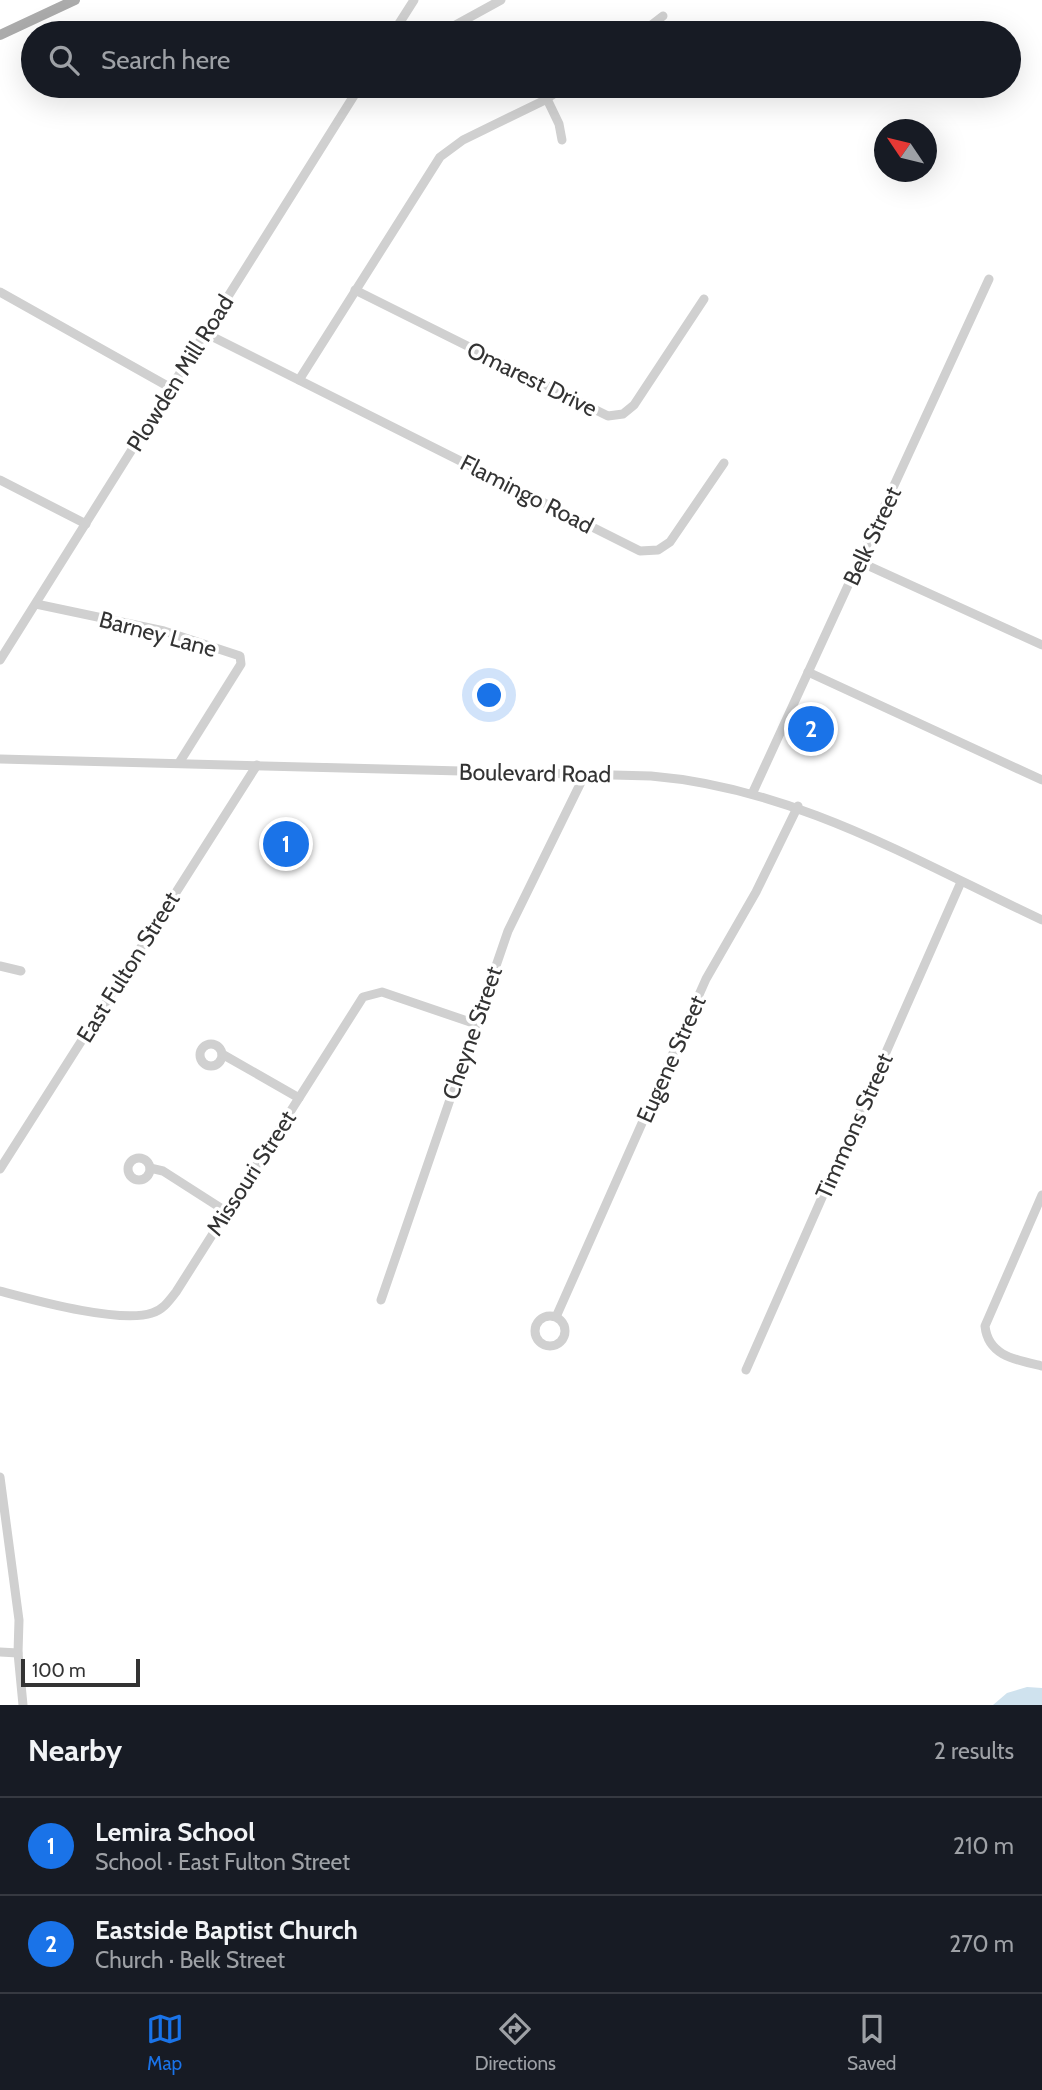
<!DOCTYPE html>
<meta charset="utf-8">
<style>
:root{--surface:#171b24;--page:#20242c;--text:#f1f3f6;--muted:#9ea1a6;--line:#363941;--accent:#1a73e8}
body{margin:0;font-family:Cabin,sans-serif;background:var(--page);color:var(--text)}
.compass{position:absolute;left:874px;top:119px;width:63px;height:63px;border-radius:50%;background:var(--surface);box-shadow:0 7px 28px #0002;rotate:305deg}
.scale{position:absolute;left:21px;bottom:18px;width:119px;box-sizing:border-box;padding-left:7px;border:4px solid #333;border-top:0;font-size:19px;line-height:24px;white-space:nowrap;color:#333;-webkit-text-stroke:5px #fff;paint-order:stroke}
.you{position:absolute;left:490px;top:696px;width:24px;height:24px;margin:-18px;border:5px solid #fff;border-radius:50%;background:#1a73e8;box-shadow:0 0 0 10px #1a73e833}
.badge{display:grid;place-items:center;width:46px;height:46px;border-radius:50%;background:var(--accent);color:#fff;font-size:23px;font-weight:700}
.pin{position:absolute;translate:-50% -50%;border:4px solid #fff;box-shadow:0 2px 7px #0006}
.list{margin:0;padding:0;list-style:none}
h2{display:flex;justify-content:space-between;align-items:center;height:91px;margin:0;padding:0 28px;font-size:30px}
h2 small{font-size:23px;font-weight:400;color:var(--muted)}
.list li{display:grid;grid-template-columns:46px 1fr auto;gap:21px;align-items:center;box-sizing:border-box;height:98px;padding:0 28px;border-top:2px solid var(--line)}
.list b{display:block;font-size:26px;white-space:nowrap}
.list p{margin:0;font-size:23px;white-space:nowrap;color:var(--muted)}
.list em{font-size:23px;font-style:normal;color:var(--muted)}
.icon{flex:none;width:38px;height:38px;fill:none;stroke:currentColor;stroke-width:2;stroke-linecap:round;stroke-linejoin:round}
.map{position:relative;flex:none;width:1042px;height:1705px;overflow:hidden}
.search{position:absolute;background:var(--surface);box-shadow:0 7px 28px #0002;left:21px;right:21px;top:21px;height:77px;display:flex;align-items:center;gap:18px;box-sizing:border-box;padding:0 24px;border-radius:38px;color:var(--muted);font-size:26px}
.sheet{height:287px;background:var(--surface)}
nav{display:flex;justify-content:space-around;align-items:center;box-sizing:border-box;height:98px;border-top:2px solid var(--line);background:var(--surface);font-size:19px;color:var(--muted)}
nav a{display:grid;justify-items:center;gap:4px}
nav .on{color:var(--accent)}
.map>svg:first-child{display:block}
.water{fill:#cfe2ee}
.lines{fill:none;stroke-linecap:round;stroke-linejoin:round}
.minor{stroke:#d0d0d0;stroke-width:9}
.major{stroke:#ababab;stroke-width:10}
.labels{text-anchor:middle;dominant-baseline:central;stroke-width:7;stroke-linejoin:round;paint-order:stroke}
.street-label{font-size:23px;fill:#333;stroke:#fff}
</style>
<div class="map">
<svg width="1042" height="1705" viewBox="0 0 1042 1705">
<rect width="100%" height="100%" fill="#fff"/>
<!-- water -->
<polygon class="water" points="1027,1687 1042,1688 1042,1705 993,1705 1007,1693"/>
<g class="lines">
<!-- minor -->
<g class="minor">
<polyline points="393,33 414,0"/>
<polyline points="441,33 501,0"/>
<polyline points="641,33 663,16"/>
<polyline points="547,99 559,124 562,140"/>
<polyline points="355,290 608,416 623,414 634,405 704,299"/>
<polyline points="0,292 171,388"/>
<polyline points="205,333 640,551 658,550 670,542 724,463"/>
<polyline points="299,380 440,157 463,140 543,101 566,86"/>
<polyline points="0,480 86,524"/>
<polyline points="860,562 1042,645"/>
<polyline points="36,604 164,631 240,656 241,664 179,763"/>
<polyline points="0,660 360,86"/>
<polyline points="808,672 1042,780"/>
<path d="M0 759 651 776C795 788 914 860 1042 920"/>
<polyline points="753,792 989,279"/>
<polyline points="0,966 21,971"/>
<circle cx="211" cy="1055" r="11"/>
<polyline points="222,1054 299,1098"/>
<circle cx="139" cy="1169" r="11"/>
<polyline points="150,1168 163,1171 227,1212"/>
<polyline points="0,1169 257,765"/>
<path d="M1042 1195 985 1326C988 1356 1016 1360 1042 1366"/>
<path d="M0 1291C34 1300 120 1324 152 1313 163 1310 169 1301 176 1292L363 997 382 992 476 1024"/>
<polyline points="381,1300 508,931 585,774"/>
<circle cx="550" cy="1331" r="15"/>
<polyline points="556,1317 706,979 756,892 798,806"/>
<polyline points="746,1370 961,882"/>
<polyline points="0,1477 19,1620 18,1653 23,1705"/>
<polyline points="0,1652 18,1653"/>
</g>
<!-- major -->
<polyline class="major" points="0,35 75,0"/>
</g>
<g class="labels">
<!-- street labels -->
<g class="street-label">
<text transform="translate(180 373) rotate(-58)">Plowden Mill Road</text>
<text transform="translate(532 379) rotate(26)">Omarest Drive</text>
<text transform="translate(527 494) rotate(27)">Flamingo Road</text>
<text transform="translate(872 536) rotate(-65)">Belk Street</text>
<text transform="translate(158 634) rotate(15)">Barney Lane</text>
<text transform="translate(535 773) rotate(1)">Boulevard Road</text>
<text transform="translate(128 967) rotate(-58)">East Fulton Street</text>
<text transform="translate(472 1033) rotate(-71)">Cheyne Street</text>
<text transform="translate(671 1059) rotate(-66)">Eugene Street</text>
<text transform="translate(854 1126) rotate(-66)">Timmons Street</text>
<text transform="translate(251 1173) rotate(-57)">Missouri Street</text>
</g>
</g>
</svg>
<svg class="compass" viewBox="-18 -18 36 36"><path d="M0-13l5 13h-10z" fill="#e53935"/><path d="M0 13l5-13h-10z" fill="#9ea1a6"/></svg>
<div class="scale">100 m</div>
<div class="you"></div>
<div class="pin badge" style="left:286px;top:844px">1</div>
<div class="pin badge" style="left:811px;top:729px">2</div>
<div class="search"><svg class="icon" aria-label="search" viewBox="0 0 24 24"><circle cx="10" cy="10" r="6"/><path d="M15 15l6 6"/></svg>Search here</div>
</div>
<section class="sheet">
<h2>Nearby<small>2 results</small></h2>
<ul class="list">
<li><span class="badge">1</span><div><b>Lemira School</b><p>School · East Fulton Street</p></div><em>210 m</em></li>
<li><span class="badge">2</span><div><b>Eastside Baptist Church</b><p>Church · Belk Street</p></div><em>270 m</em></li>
</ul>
</section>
<nav>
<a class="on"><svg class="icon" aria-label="map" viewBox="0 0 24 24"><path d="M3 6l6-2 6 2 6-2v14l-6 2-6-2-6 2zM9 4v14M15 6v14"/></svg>Map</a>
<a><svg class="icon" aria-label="directions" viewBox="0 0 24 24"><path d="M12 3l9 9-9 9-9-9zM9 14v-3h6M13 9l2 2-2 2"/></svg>Directions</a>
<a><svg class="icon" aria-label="saved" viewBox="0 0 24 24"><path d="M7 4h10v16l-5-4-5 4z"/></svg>Saved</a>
</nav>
